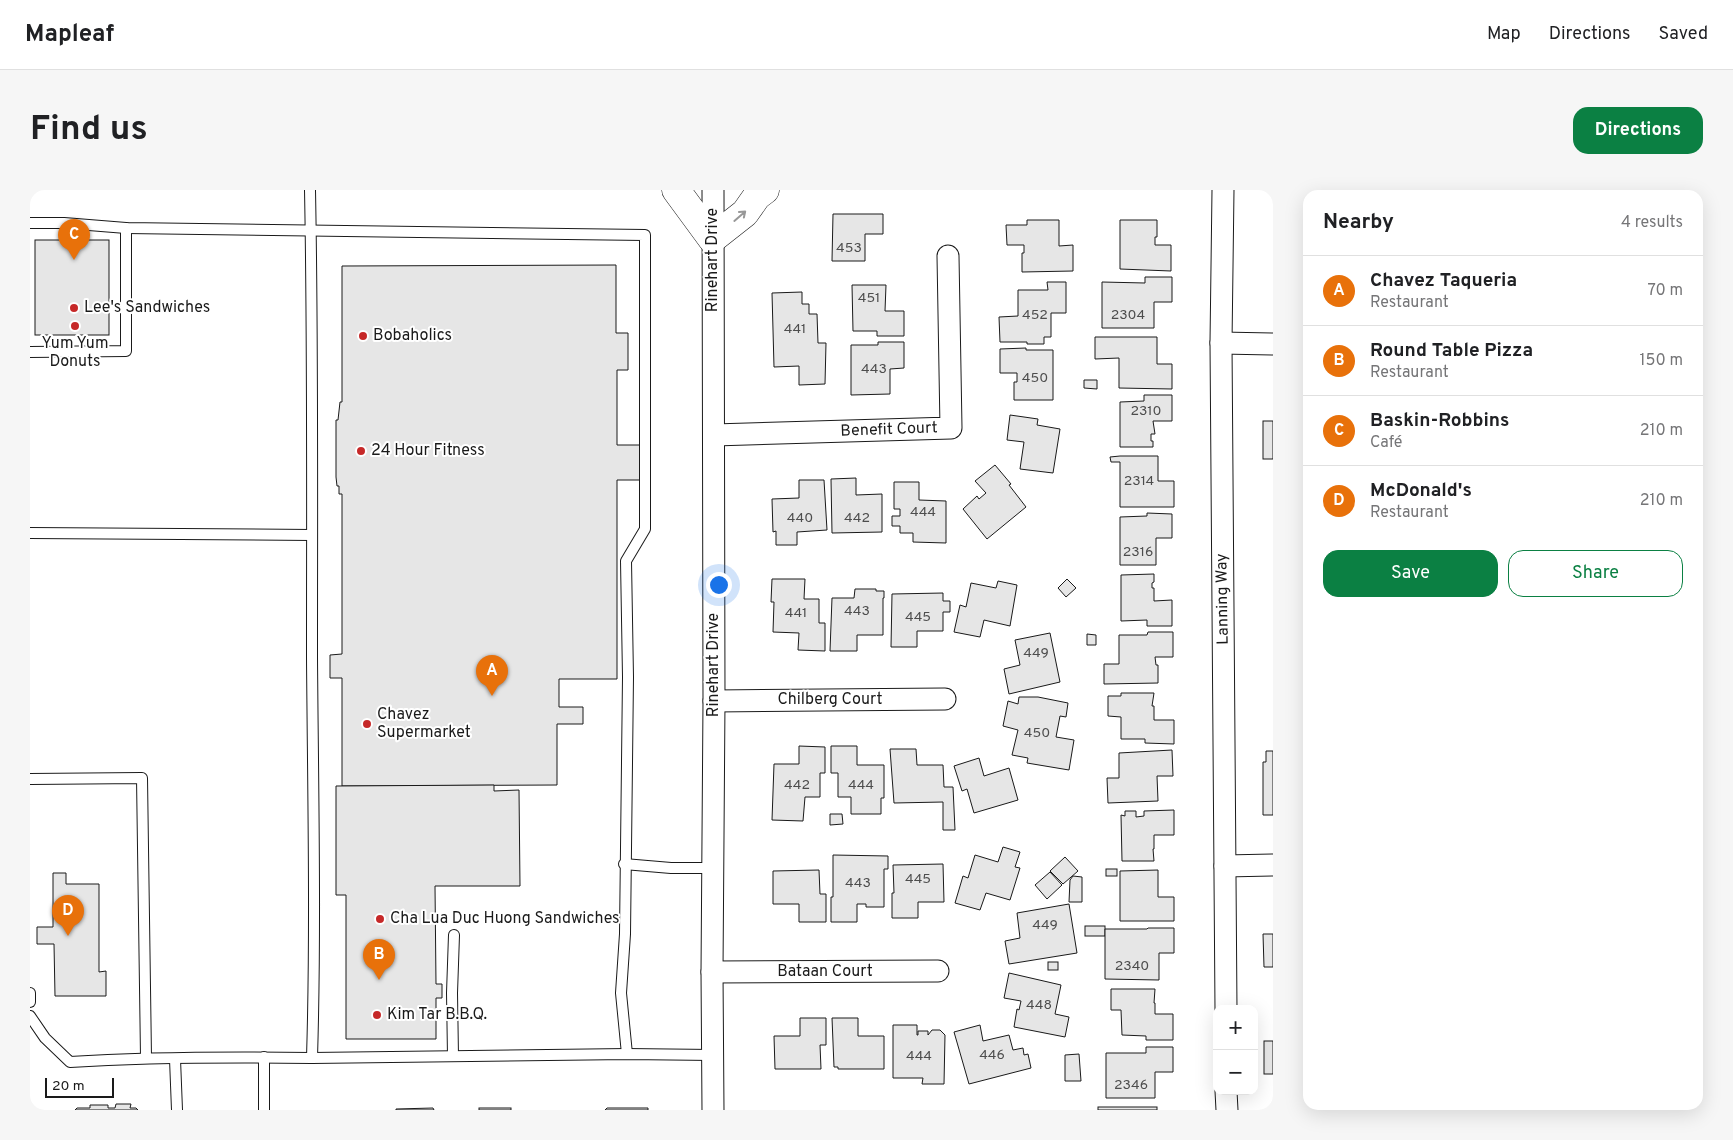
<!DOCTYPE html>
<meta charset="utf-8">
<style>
:root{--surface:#fff;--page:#f6f6f6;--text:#202124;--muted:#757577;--line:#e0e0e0;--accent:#0b8043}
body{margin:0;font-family:Overpass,sans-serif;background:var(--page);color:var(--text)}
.controls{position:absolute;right:15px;bottom:15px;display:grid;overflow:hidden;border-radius:10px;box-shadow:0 5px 20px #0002}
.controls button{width:45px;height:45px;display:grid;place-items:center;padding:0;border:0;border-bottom:1px solid var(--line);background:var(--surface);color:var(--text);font:25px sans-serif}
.scale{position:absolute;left:15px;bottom:12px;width:69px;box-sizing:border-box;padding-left:5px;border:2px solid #1a1a1a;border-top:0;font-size:14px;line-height:18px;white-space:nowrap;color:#1a1a1a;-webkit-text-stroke:4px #fff;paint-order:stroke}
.you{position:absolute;left:688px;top:394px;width:18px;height:18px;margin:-12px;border:4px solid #fff;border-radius:50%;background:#1a73e8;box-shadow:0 0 0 8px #1a73e833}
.badge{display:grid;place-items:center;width:32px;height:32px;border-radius:50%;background:var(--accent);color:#fff;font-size:16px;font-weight:700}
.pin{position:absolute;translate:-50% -41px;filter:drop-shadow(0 1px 2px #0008)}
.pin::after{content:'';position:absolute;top:26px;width:18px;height:15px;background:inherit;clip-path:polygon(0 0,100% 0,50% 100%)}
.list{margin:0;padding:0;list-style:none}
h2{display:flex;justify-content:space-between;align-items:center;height:65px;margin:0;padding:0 20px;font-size:21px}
h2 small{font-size:16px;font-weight:400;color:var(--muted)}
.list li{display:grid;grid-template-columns:32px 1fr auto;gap:15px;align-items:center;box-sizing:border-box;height:70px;padding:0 20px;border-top:1px solid var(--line)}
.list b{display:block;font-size:19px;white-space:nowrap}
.list p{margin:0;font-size:16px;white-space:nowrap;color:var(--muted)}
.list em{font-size:16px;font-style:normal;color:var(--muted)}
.actions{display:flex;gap:10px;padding:15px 20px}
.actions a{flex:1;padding:11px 0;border:1px solid var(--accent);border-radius:15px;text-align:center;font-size:18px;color:var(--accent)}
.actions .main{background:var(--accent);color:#fff}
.map{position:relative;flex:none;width:1243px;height:920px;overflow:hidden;border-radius:15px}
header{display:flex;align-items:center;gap:30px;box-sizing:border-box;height:70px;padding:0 25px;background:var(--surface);border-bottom:1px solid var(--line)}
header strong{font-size:24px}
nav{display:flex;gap:28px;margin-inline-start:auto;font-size:18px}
.intro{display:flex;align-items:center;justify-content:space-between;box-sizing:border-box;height:120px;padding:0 30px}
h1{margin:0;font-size:35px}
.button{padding:12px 22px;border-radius:15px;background:var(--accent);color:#fff;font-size:18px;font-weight:700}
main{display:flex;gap:30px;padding:0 30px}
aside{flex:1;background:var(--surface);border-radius:15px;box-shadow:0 5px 20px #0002}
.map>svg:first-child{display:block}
.building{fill:#e6e6e6;stroke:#1a1a1a}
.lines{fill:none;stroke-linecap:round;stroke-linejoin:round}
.lane-casing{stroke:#1a1a1a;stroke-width:12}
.street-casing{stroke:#1a1a1a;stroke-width:23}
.secondary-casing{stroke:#1a1a1a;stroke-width:29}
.lane{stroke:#fff;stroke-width:10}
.street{stroke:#fff;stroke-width:21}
.secondary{stroke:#fff;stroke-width:28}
.oneway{stroke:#989898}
.poi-dot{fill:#c62828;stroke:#fff;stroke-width:2}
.labels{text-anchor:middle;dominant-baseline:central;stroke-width:4;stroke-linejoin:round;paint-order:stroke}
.number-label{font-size:14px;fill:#4d4d4d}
.street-label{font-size:16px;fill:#1a1a1a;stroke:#fff}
.poi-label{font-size:16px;fill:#1a1a1a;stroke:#fff;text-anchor:start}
</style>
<header>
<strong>Mapleaf</strong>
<nav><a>Map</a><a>Directions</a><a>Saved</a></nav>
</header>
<div class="intro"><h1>Find us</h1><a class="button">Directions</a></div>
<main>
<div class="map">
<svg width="1243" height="920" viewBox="0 0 1243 920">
<rect width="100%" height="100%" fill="#fff"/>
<!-- building -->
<g class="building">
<polygon points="803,24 853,24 853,44 835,44 835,71 802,71"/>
<polygon points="997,30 1029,30 1029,56 1043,55 1043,81 992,82 992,63 994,63 994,55 977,55 976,35 997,35"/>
<polygon points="1090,30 1127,30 1127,47 1125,47 1125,55 1141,55 1141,81 1090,79"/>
<rect x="5" y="50" width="74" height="95"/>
<polygon points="586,75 586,143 598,143 598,180 587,180 587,255 613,255 613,290 587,290 587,489 529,489 529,517 553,517 553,534 527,534 527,595 312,596 312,488 300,488 300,465 312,464 312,304 309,304 309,296 307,296 306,287 306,230 308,230 310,212 312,212 312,76"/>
<polygon points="1115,87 1142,87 1142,112 1124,112 1124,138 1072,138 1072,92 1115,93"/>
<polygon points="1017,92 1036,92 1036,123 1021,123 1021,147 1014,147 1014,154 997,154 997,152 970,152 969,127 988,126 988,100 1018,100"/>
<polygon points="822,95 856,95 855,121 874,121 874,146 847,146 847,141 823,141"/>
<polygon points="772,102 772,114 779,114 779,124 787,124 788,153 796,153 795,194 769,195 769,176 744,177 742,103"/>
<polygon points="1065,147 1127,147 1127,174 1142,174 1142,199 1089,198 1089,168 1065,169"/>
<polygon points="848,152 874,152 874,178 860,179 860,204 821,205 821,155 848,155"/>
<polygon points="996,158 996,160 1023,160 1023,210 984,210 984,192 987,192 987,183 970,183 970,159"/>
<polygon points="1054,190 1067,190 1067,199 1054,198"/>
<polygon points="1114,205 1142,205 1142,231 1123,231 1125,244 1121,244 1121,251 1123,251 1123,257 1090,257 1090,212 1114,211"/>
<polygon points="980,225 1008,229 1007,235 1030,239 1023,283 990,279 994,252 977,250"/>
<rect x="1233" y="231" width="10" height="38"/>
<polygon points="1090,266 1128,266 1128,291 1144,291 1144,317 1090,317 1090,272 1081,272 1080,267"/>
<polygon points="965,275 981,294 979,295 996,317 957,349 933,319 947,306 949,309 956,303 945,291"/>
<polygon points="826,288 826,305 852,304 852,342 802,343 801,289"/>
<polygon points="769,290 794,290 797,340 767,342 767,355 746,355 746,341 743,342 742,309 769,308"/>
<polygon points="864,292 889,292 889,310 916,311 916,353 883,352 883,343 870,343 870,336 862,336 862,326 870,326 870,319 864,319"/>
<polygon points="1117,323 1142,324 1142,348 1126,348 1126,375 1090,375 1090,327 1117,326"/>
<polygon points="1124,384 1124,392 1122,393 1122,398 1124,398 1124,411 1142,410 1142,436 1117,436 1117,430 1091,431 1091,385"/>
<polygon points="742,389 775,389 774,409 789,409 789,433 795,433 795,461 768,460 769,443 743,442 744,412 741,412"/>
<polygon points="1037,389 1046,398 1036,407 1028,398"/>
<polygon points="968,391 987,395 980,436 954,430 950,447 924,442 930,415 936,417 941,393 966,398"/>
<polygon points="825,399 846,399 846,401 854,401 854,408 853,408 853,445 827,445 827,461 800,461 802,408 824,408"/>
<polygon points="913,403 913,411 920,411 920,422 913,422 913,441 887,441 887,457 861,457 862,404"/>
<polygon points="1118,442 1143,442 1143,467 1125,467 1126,475 1128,475 1128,493 1074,494 1074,474 1089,474 1089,445 1117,445"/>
<polygon points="1020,443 1030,492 979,504 974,479 990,475 985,450"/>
<polygon points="1057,444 1066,445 1066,455 1057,455"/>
<polygon points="1091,503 1124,503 1122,516 1124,516 1124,530 1144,530 1144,554 1115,553 1115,549 1091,549 1091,527 1078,526 1078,506 1091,506"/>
<polygon points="989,507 1008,507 1038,513 1036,527 1030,526 1026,547 1044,550 1039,580 997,573 998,568 982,565 988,540 973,536 978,511 988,514"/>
<polygon points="769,556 795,557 795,583 790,583 790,607 775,607 773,631 742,630 744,574 769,574"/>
<polygon points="801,556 827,556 827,575 854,575 854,608 851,608 851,624 821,624 821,607 808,607 808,583 801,583"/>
<polygon points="860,559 886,559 887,575 913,575 914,597 923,597 925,640 913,640 913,612 864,613"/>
<polygon points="1142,560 1143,586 1127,586 1128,611 1078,613 1077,588 1089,588 1089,563"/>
<polygon points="1236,561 1243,561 1243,625 1233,625 1233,572 1236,572"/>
<polygon points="949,568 954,586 979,578 988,610 944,623 937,599 932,601 924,576"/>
<polygon points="464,595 464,601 489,600 490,696 405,696 406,794 412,794 412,808 406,808 406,849 316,849 316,705 306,705 306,596"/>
<polygon points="1144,620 1144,645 1124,645 1124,659 1123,659 1124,671 1092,671 1091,625 1095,626 1095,621 1106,621 1106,627 1114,626 1114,621"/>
<polygon points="800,624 812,624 813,634 800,635"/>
<polygon points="973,657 990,662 985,677 990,678 980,710 956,703 950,720 925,713 933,686 938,688 945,665 968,672"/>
<polygon points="803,665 858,666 858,679 854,679 854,717 836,717 836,714 827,714 827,732 801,732 801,707 803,707"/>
<polygon points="1035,667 1048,681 1033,694 1020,681"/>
<polygon points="913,674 914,712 888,712 888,728 862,728 862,703 864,703 863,675"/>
<rect x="1076" y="679" width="11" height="7"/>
<polygon points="789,680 790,704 796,704 796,732 769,732 769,714 743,714 743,681"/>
<polygon points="1128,680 1128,707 1144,707 1144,731 1090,731 1090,681"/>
<polygon points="1020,682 1032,695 1017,709 1005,695"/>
<polygon points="23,683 36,683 36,694 69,694 69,782 76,781 76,806 25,806 24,754 7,754 7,737 23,737"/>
<polygon points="1043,686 1052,687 1052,712 1039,712 1040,690"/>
<polygon points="1039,714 1047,763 979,774 975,751 990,748 987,723"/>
<rect x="1055" y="736" width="20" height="10"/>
<polygon points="1118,738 1144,738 1144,763 1129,763 1129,790 1075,789 1075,739 1117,739"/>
<polygon points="1233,744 1243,744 1243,777 1234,777"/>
<rect x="1018" y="772" width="10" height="8"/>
<polygon points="979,783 1031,795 1025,824 1039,827 1035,847 984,837 987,819 989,820 991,811 974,808"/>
<polygon points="1081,799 1125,799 1124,813 1125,813 1125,824 1143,824 1143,850 1116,850 1116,846 1092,845 1091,820 1081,820"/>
<polygon points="770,828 796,828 796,855 790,855 791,879 745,879 744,846 770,846"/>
<polygon points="802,828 828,828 828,846 854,846 854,879 808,879 808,877 804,877"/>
<polygon points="863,835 887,835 887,845 888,845 888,841 898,841 898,845 902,840 910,840 915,845 914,894 892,894 893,888 863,888"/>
<polygon points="950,835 953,851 979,845 983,860 993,858 994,865 998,864 1001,878 939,894 924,842"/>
<rect x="1234" y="851" width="9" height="33"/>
<polygon points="1116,857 1143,857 1143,882 1125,882 1125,908 1076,908 1076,863 1116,863"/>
<polygon points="1049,864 1051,891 1035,891 1035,865"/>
<polygon points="86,914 101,914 100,918 106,918 108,920 45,920 47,918 60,918 60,915 78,915 78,918 85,918"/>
<rect x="1068" y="917" width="59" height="3"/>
<polygon points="403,918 404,920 366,920 366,919"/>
<rect x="449" y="918" width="32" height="2"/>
<polygon points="577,918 618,918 618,920 575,920"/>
</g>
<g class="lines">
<!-- lane casing -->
<g class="lane-casing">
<g id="lane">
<path d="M280 0C283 156 282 311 282 467 283 601 286 735 282 868L597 864 683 865"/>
<polyline points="0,33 34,33 96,38 615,45 615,339 596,371 598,487 595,744 591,803 597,864"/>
<polyline points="0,162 96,161 96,38"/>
<polyline points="0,343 282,345"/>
<polyline points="0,589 112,588 116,867"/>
<polyline points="594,674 641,678 682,678"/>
<polyline points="0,803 0,812"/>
<path d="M0 826 15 848 40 872C121 867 202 867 282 868"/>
<polyline points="423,866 422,803 424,745"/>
<polyline points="145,869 147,920"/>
<polyline points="234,920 234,867"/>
</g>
</g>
<!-- street casing -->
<g class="street-casing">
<g id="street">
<polyline points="683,0 684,511 682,782 683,920"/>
<polyline points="1193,0 1191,153 1196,819"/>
<polyline points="1191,153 1243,154"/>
<polyline points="684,245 921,238 918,66"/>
<polyline points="684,511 915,509"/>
<polyline points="1195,676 1243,675"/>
<polyline points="682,782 908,781"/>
<polyline points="1196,901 1197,920"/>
</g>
</g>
<!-- secondary casing -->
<g class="secondary-casing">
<polyline id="secondary" points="646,0 682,49 715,23 727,6 735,0"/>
</g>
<!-- lane -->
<use href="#lane" class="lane"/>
<!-- street -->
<use href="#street" class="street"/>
<!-- secondary -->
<use href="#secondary" class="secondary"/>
</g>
<!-- one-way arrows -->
<defs><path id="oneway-shaft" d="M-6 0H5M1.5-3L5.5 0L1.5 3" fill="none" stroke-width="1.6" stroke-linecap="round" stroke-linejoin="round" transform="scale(1.25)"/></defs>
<use class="oneway" href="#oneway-shaft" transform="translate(710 26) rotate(-41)"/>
<!-- markers -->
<g class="poi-dot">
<circle cx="44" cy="118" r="5"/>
<circle cx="45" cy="136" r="5"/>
<circle cx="333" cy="146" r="5"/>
<circle cx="331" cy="261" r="5"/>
<circle cx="337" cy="534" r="5"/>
<circle cx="350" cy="729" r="5"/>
<circle cx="347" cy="825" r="5"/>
</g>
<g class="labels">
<!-- number labels -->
<g class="number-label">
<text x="819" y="58">453</text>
<text x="839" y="108">451</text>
<text x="1005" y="125">452</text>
<text x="1098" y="125">2304</text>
<text x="765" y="139">441</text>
<text x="844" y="179">443</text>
<text x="1005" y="188">450</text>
<text x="1116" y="221">2310</text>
<text x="1109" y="291">2314</text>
<text x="893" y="322">444</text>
<text x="770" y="328">440</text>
<text x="827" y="328">442</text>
<text x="1108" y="362">2316</text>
<text x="827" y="421">443</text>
<text x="766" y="423">441</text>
<text x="888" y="427">445</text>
<text x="1006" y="463">449</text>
<text x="1007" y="543">450</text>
<text x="767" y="595">442</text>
<text x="831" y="595">444</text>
<text x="888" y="689">445</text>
<text x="828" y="693">443</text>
<text x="1015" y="735">449</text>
<text x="1102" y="776">2340</text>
<text x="1009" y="815">448</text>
<text x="962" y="865">446</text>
<text x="889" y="866">444</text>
<text x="1101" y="895">2346</text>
</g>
<!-- street labels -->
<g class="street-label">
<text transform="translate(683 70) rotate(-90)">Rinehart Drive</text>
<text transform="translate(859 240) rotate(-2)">Benefit Court</text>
<text transform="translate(1193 409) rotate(-91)">Lanning Way</text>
<text transform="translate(684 475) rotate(-90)">Rinehart Drive</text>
<text x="800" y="510">Chilberg Court</text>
<text x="795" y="782">Bataan Court</text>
</g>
<!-- poi labels -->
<g class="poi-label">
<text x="54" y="118">Lee's Sandwiches</text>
<text x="343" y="146">Bobaholics</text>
<text x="45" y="154" text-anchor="middle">Yum Yum<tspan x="45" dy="18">Donuts</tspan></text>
<text x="341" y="261">24 Hour Fitness</text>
<text x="347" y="525">Chavez<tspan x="347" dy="18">Supermarket</tspan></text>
<text x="360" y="729">Cha Lua Duc Huong Sandwiches</text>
<text x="357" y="825">Kim Tar B.B.Q.</text>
</g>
</g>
</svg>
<div class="controls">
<button>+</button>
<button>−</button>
</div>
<div class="scale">20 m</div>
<div class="you"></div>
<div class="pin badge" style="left:462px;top:506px;background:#e8710a">A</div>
<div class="pin badge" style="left:349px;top:790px;background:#e8710a">B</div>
<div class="pin badge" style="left:44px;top:70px;background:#e8710a">C</div>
<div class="pin badge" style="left:38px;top:746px;background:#e8710a">D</div>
</div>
<aside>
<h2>Nearby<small>4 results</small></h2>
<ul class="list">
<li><span class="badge" style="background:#e8710a">A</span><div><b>Chavez Taqueria</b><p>Restaurant</p></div><em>70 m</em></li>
<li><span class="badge" style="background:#e8710a">B</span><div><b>Round Table Pizza</b><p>Restaurant</p></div><em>150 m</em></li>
<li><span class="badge" style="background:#e8710a">C</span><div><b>Baskin-Robbins</b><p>Café</p></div><em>210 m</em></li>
<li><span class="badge" style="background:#e8710a">D</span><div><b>McDonald's</b><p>Restaurant</p></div><em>210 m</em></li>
</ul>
<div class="actions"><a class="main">Save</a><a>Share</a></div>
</aside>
</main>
